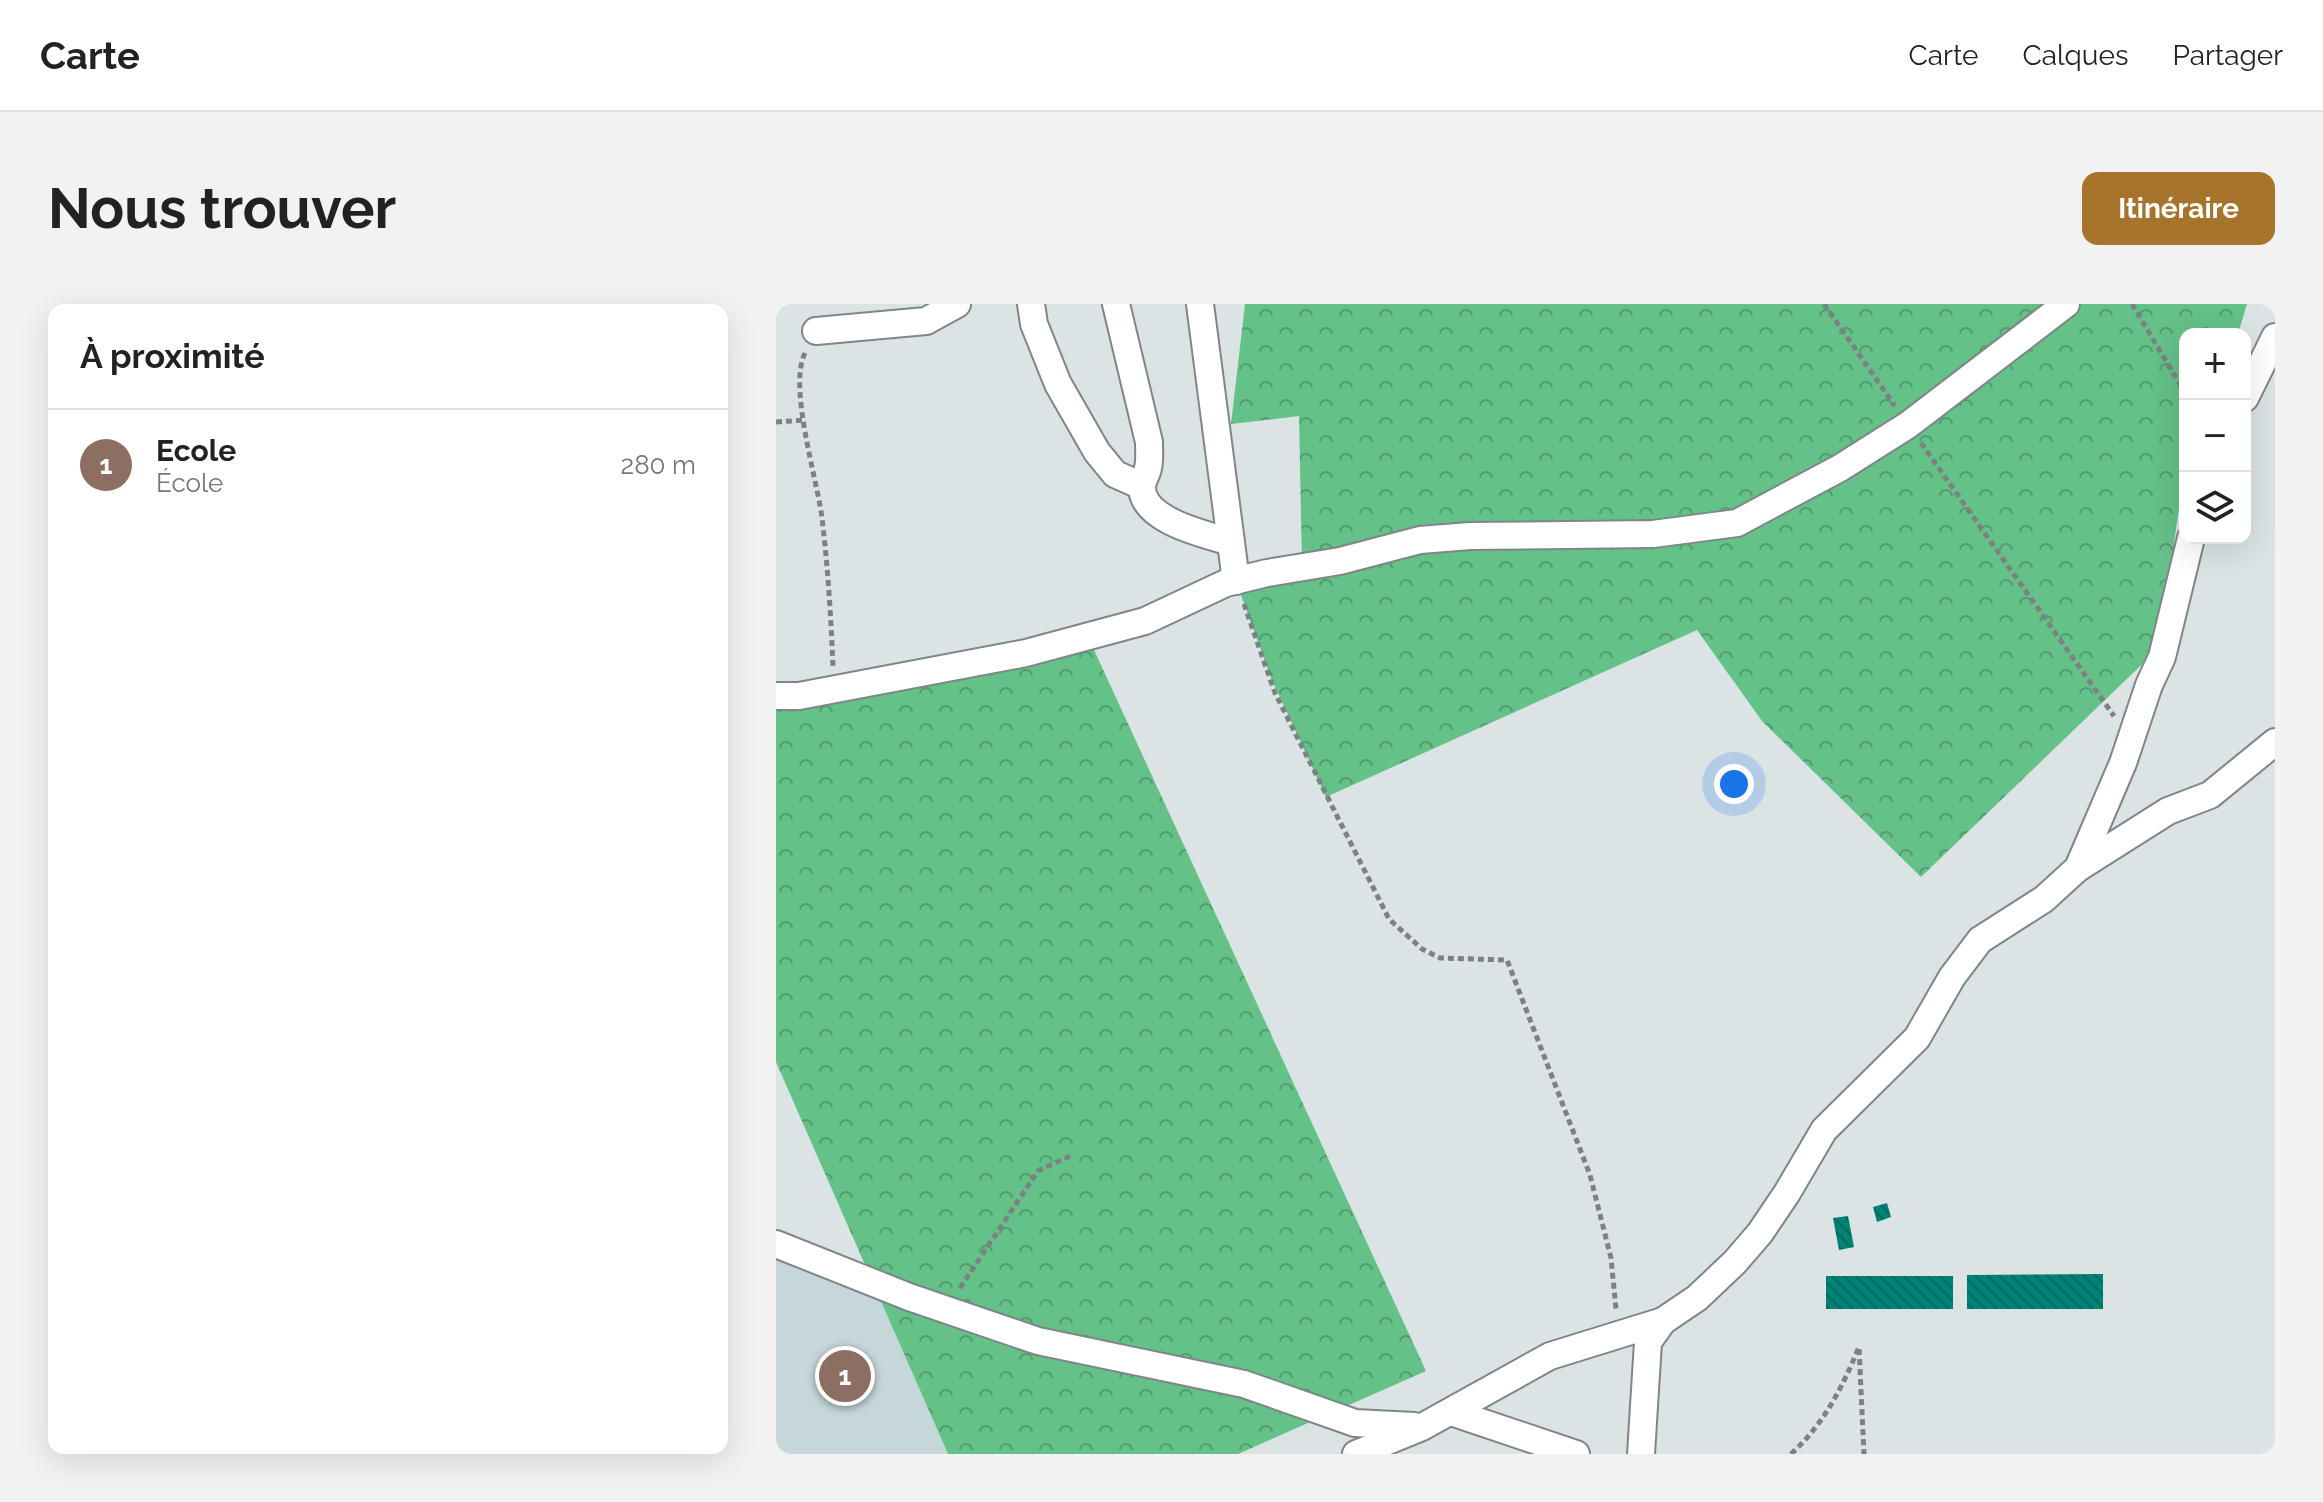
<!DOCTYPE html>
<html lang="fr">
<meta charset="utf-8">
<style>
:root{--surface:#fff;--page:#f2f2f2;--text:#222;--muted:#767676;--line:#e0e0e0;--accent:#a6752b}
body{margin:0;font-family:Raleway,sans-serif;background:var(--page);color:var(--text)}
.controls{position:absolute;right:24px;top:24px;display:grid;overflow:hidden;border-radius:16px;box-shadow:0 8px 32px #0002}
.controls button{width:72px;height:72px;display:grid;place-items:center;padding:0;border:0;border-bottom:2px solid var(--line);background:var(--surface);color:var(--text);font:40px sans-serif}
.you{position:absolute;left:958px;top:480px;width:28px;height:28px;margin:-20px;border:6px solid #fff;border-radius:50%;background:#1a73e8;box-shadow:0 0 0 12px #1a73e833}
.badge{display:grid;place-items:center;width:52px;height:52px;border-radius:50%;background:var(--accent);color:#fff;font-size:26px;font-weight:700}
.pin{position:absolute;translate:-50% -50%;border:4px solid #fff;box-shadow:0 2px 8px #0006}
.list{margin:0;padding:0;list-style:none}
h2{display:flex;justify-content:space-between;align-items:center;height:104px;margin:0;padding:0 32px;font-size:34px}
h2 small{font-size:26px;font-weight:400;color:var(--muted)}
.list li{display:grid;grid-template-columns:52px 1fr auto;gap:24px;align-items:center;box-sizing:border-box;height:112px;padding:0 32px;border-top:2px solid var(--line)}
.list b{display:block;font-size:30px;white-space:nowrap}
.list p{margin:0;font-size:26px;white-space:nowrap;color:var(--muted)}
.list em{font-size:26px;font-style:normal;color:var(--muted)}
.icon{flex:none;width:44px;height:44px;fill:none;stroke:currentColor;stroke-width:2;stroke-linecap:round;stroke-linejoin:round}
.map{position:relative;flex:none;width:1499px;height:1150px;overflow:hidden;border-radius:16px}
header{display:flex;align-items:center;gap:48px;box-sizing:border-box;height:112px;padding:0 40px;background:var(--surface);border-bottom:2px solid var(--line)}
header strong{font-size:38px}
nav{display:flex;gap:44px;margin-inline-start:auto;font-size:28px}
.intro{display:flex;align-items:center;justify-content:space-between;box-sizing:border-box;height:192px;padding:0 48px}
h1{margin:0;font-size:56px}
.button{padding:20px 36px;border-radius:16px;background:var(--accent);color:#fff;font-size:28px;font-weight:700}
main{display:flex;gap:48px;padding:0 48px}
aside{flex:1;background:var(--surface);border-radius:16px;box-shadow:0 8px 32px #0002}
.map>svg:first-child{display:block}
.built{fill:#c6d7da}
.forest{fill:url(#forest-crowns)}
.building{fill:url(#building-back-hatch)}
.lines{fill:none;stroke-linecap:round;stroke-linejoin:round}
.minor-casing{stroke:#7f8687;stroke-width:30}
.path{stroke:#7c8283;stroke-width:5;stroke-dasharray:6 4;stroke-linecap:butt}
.minor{stroke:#fff;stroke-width:26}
</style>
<header>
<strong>Carte</strong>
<nav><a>Carte</a><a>Calques</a><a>Partager</a></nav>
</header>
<div class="intro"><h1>Nous trouver</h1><a class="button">Itinéraire</a></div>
<main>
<aside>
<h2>À proximité<small></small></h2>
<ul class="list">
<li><span class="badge" style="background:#8d6e63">1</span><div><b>Ecole</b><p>École</p></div><em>280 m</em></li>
</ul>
</aside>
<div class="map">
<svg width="1499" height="1150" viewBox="0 0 1499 1150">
<defs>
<pattern id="forest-crowns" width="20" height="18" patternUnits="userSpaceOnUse" patternTransform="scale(2)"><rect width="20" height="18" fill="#64c188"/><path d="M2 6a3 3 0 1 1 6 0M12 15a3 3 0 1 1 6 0" fill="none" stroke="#529d6f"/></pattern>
<pattern id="building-back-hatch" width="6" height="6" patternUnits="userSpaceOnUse" patternTransform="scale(2)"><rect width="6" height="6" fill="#008274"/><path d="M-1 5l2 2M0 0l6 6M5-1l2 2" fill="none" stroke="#026a5f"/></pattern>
</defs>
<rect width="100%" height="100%" fill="#dbe3e5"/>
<!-- built -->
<polygon class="built" points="0,953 104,995 172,1150 0,1150"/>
<!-- forest -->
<g class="forest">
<polygon points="469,0 1471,0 1462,30 1409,30 1409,162 1383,344 1145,573 986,417 921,326 550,493 495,374 461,280 526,261 523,112 455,120"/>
<polygon points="313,335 650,1067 462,1150 172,1150 0,758 0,402"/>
</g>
<!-- building -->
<g class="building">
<polygon points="1111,899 1115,913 1101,918 1097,903"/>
<polygon points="1072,912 1078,943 1063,946 1057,914"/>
<polygon points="1327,970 1327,1005 1191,1005 1191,971"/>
<rect x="1050" y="972" width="127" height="33"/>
</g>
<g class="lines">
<!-- minor casing -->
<g class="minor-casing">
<g id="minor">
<polyline points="255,0 258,20 282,80 321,148 339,170 366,182"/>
<path d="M340 0 373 138C373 147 374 156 372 164 371 170 366 177 366 183 366 217 431 231 455 238"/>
<polyline points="424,0 460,277"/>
<polyline points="40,27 150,17 181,0"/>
<polyline points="1469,94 1499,33"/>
<polyline points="0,392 23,392 250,349 369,317 450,279 491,269 564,257 644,236 694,232 877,230 961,219 1064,164 1132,121 1290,0"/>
<polyline points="1302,564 1347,459 1373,381 1386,353 1415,234"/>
<polyline points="0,940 133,993 262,1037 468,1080 579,1119 638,1122"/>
<polyline points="675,1108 800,1150"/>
<polyline points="580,1150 646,1123 774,1052 887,1017 921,994 959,958 984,929 1011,889 1048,826 1141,734 1176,673 1204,636 1268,595 1302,564 1392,507 1434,491 1499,438"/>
<polyline points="865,1150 872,1038 887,1017"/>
</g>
</g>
<!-- path -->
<g class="path">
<polyline points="1048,0 1119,102"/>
<polyline points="1356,0 1409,89"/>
<path d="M29 49C12 83 41 174 46 214 52 264 55 314 57 363"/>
<polyline points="0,118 29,116"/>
<polyline points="1145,139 1338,412"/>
<polyline points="468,300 499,389 613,615 646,645 664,654 731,656 814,871 835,954 840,1005"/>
<polyline points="184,984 262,867 296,851"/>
<path d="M1015 1150C1048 1120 1066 1084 1083 1043L1088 1150"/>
</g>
<!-- minor -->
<use href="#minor" class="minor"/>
</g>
</svg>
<div class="controls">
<button>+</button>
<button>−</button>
<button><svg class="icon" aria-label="layers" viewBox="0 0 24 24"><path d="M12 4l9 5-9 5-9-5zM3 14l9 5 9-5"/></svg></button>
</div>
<div class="you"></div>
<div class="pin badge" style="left:69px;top:1072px;background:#8d6e63">1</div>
</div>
</main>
